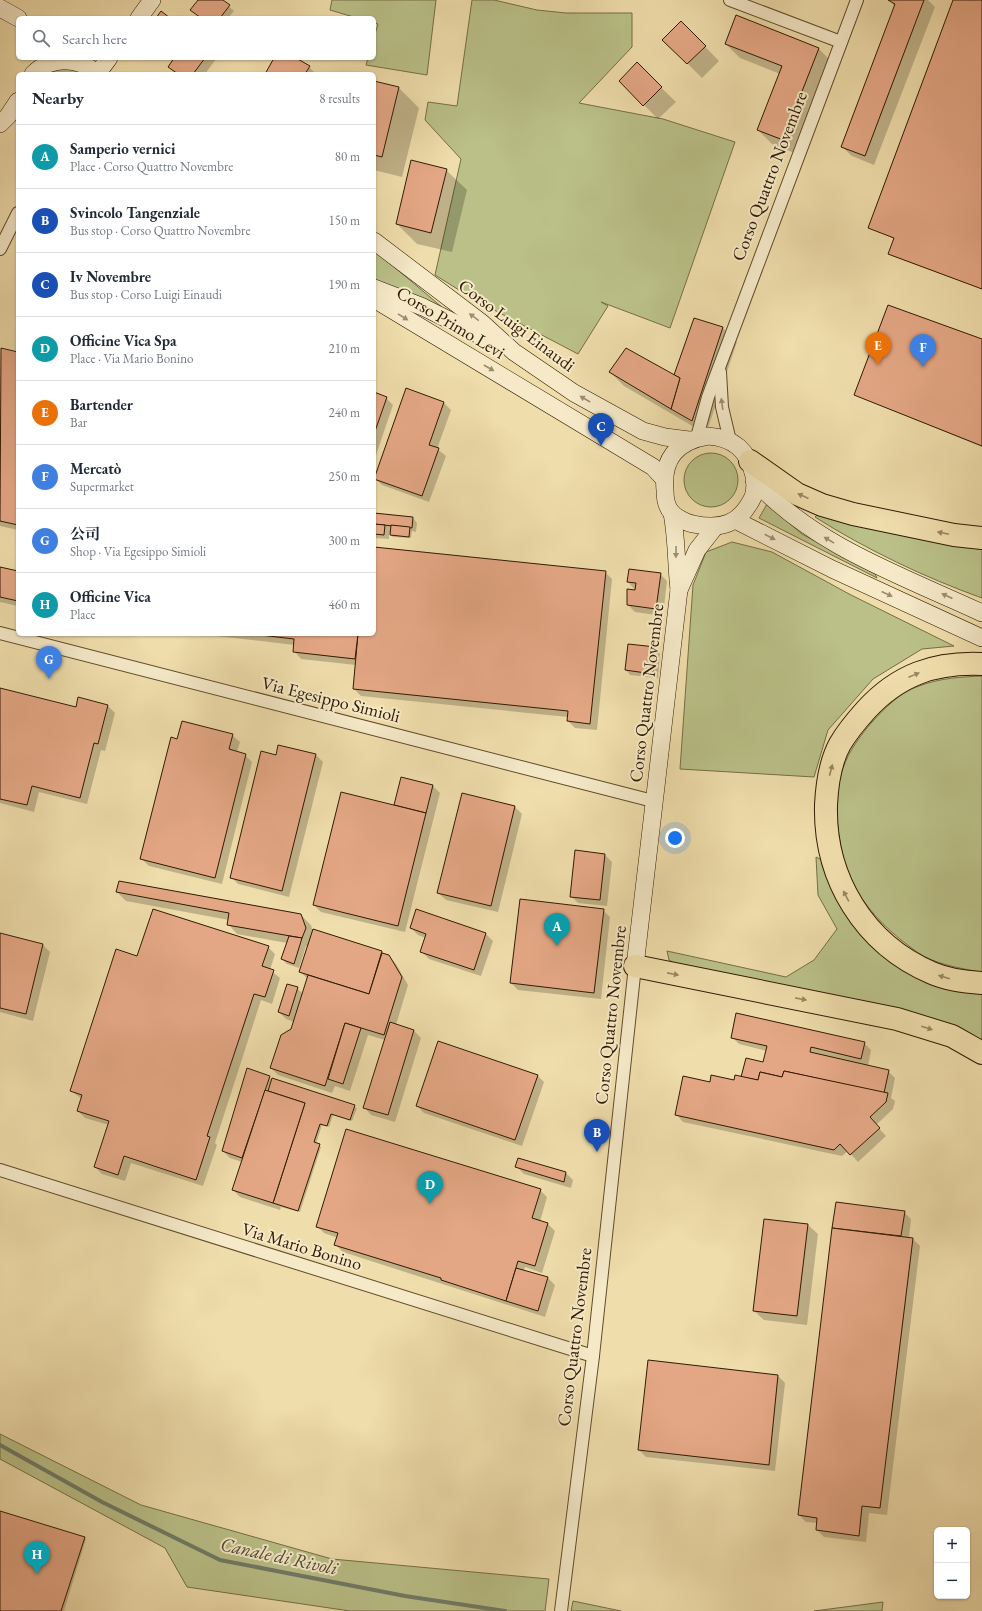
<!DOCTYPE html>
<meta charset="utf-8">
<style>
:root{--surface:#fff;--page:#f2f2f3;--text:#1f2937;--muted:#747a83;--line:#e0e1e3;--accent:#8f2418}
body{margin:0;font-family:"EB Garamond","Noto Serif SC",serif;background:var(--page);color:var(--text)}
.controls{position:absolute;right:12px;bottom:12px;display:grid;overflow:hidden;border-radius:6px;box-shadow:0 1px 3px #0004}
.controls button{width:36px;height:36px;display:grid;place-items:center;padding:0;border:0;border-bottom:1px solid var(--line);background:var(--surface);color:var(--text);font:20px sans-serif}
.you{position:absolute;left:675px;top:838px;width:14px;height:14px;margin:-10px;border:3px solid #fff;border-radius:50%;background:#1a73e8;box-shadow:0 0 0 6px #1a73e833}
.badge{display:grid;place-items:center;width:26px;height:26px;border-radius:50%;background:var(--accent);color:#fff;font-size:13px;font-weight:700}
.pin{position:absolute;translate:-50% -33px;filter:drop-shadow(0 1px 2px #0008)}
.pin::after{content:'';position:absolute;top:21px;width:14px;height:12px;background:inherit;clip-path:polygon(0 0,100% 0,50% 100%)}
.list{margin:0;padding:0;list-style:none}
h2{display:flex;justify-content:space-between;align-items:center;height:52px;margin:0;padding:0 16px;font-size:17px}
h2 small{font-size:13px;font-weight:400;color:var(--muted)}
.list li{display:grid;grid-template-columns:26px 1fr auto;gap:12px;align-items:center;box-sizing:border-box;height:64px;padding:0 16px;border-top:1px solid var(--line)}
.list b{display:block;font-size:15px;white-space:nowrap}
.list p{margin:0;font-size:13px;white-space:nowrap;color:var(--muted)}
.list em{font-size:13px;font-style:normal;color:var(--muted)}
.icon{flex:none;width:22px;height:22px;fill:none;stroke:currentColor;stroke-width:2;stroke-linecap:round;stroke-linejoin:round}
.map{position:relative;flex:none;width:982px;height:1611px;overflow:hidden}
.search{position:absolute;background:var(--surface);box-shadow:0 1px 3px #0004;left:16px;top:16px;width:360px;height:44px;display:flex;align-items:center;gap:10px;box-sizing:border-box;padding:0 14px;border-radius:6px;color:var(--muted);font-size:15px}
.panel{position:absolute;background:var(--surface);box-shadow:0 1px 3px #0004;left:16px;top:72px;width:360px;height:564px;border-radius:6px}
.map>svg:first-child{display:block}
.green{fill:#bac088;stroke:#766d45}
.shadow{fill:#0003}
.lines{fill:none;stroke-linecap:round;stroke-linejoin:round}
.stream{stroke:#707b66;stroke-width:4}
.building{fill:#e4a785;stroke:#311a02}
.street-casing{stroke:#604b2c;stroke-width:14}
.secondary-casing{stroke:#311a02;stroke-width:18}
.highway-casing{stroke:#311a02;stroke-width:24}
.street{stroke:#f5e9c8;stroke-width:12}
.secondary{stroke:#f5e9c8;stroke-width:17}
.highway{stroke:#efddab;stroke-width:22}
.oneway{fill:#9d8c6f}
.oneway2{fill:#9a855f}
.labels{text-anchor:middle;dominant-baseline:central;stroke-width:4;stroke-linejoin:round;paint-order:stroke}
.street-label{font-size:18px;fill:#311a02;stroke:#f5e9c8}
.water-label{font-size:19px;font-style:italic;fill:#504b34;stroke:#f5e9c8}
</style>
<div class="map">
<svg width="982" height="1611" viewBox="0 0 982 1611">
<rect width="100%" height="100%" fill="#efddab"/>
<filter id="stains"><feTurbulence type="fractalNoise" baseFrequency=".005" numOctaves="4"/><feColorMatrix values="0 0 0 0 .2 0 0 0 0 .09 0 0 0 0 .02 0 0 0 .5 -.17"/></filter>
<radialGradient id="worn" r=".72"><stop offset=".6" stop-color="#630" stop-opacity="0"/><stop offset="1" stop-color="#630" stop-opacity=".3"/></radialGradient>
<!-- green -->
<g class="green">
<polygon points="332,0 436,0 427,75 366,65 368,58 374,58 374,37 378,24 374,23 374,18 357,18 330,10"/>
<polygon points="472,0 494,0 537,10 566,13 632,13 632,47 579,103 663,119 735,142 670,328 601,302 608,306 578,354 475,300 435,275 461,159 425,120 428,102 457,106"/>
<polygon points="63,68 75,70 84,74 45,74"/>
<polygon points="374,250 449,313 374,284"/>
<circle cx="711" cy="480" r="27"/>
<polygon points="767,504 802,534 875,574 877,578 759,518"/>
<path d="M819 513 982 544V598C926 578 865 549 815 517Z"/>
<polygon points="732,542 772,552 851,595 954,646 922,649 873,679 828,730 814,777 680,769 693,585 706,552"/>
<path d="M982 676V972H980C959 968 934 964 917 952 893 935 870 914 856 889 838 858 831 802 843 768 849 751 860 736 872 722 886 707 899 693 919 686 940 678 961 677 982 676Z"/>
<polygon points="816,857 822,860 868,939 982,991 982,1042 676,964 669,960 667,951 786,977 814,960 837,929 818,895"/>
<polygon points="0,1434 141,1505 332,1559 549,1579 545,1611 350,1611 187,1587 165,1548 0,1459"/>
<polygon points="573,1601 621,1611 571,1611"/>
<polygon points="883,1602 882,1611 814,1611"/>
</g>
<!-- shadow -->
<g class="shadow">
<polygon points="199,0 221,0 234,11 228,18 201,18"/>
<polygon points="889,0 928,0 935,7 874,165 852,156 842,147 895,7"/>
<polygon points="954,0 982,0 982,289 892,256 890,254 895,239 869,228"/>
<polygon points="681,22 719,61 702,78 664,40"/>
<polygon points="726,44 819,49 833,63 797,154 772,144 758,130 780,74 740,58"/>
<polygon points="176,58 216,58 216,59 205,74 177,74 169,67"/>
<polygon points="275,58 294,58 309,67 316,74 266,74"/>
<polygon points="637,64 676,102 658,119 620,81"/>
<polygon points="374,82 399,88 419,108 402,177 374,170"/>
<polygon points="446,170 467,190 452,252 417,244 397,224"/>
<polygon points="722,327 737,342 706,434 624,386 610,372 674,376"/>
<polygon points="982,340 982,447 855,395"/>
<polygon points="1,349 18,353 18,530 0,526"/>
<polygon points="406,389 444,403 451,410 437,449 446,456 429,502 382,485 374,478"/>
<polygon points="374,393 386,398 393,405 374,461"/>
<polygon points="374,514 413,518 417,523 416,532 412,531 411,538 393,537 389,533 389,539 374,538"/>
<polygon points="374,548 605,572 612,579 597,730 575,728 568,721 568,717 361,696 354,689 356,665 301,659 294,651 295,645 216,636 214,634 374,634"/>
<polygon points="0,568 18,573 18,606 0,602"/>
<polygon points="660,574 667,581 663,616 635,612 628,605 636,591 628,582"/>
<polygon points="656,648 660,652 658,678 630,675 626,670"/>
<polygon points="0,689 76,709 108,706 115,713 105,751 101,750 87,804 39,792 34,812 0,803"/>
<polygon points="232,735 240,742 237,752 245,755 252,762 222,884 149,866 142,859 178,740"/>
<polygon points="279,746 316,755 323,762 289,897 238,884 231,877"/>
<polygon points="402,778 433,786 440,793 405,932 321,912 314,905 395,806"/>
<polygon points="515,807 522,814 498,912 446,900 438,893"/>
<polygon points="576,852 605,855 612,862 607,906 578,903 571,896"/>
<polygon points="117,892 301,915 311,925 313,932 314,930 382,952 389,956 396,964 408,985 396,1025 414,1031 421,1038 395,1122 371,1115 364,1107 385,1040 368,1035 350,1091 335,1086 332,1093 278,1075 271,1068 292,1030 294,1022 286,1019 279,1012 297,988 303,994 308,979 300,972 308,947 306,946 299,968 287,964 282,959 287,943 237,934 228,924 229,920 126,901"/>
<polygon points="417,910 486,934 493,941 481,976 429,959 422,952 426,938 418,935 411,928"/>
<polygon points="603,910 610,917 601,999 518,990 511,983"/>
<polygon points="0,934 43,945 50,952 33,1021 0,1012"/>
<polygon points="268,947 275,954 270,970 280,978 272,1004 261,1000 215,1143 217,1145 203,1186 131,1163 125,1181 102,1174 95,1167 109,1125 85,1118 78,1111 82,1099 71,1091 138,957"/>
<polygon points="732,1037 864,1043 871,1050 868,1066 888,1071 895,1078 891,1098 895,1101 893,1109 876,1125 886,1136 858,1162 848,1151 842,1156 683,1122 676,1114 710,1083 735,1082 764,1063 767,1051 739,1044"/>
<polygon points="537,1075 544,1082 522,1146 424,1113 417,1106"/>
<polygon points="269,1077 272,1080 357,1108 352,1121 333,1115 329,1127 322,1125 316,1144 321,1147 300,1212 281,1207 280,1210 240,1197 233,1190 242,1162 230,1158 223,1151"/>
<polygon points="519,1159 566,1173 573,1180 571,1188 524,1174 516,1166"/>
<polygon points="540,1190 547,1197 540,1222 548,1224 555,1231 542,1273 525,1267 524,1271 548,1278 555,1285 545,1317 343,1252 336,1245 338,1238 324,1233 317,1226"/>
<polygon points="836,1203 904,1212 911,1219 909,1238 913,1239 920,1246 887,1515 869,1513 866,1542 824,1537 817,1530 818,1523 806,1522 799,1515"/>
<polygon points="765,1220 808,1225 818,1234 807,1325 764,1320 754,1311"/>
<polygon points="649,1362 778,1376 785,1383 775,1471 646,1457 639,1450"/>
<polygon points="0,1512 86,1539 64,1611 0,1611"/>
</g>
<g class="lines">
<!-- stream -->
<polyline class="stream" points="0,1445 102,1502 220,1560 405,1596 505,1611"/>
</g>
<!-- building -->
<g class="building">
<polygon points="198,0 223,0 230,5 220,18 201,18 190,10"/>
<polygon points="924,0 865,156 841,147 895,4 888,0"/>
<polygon points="953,0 982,0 982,289 888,254 894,238 868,228"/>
<polygon points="161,11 170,18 156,18"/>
<polygon points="736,15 819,48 783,140 757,130 782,66 725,44"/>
<polygon points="681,21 706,46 687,64 662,40"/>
<polygon points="174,58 205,58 193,74 178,74 168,67"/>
<polygon points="274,58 296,58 310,66 305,74 265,74"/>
<polygon points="637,62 662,87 643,106 619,81"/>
<polygon points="374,81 399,87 382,157 374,155"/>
<polygon points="411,160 447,169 431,233 396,224"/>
<polygon points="888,305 982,339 982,446 854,395"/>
<polygon points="694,318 723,327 692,421 671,409 680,378 674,375"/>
<polygon points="1,348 18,352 18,525 0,521"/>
<polygon points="626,348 680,378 671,409 609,372"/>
<polygon points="406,388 444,402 429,445 439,448 422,496 374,479"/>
<polygon points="374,392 387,397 374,434"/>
<polygon points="374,513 413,517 412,528 374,524"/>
<polygon points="374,524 385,525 384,535 374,534"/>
<polygon points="391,525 410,527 409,537 390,535"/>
<polygon points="374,547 606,571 590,724 567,721 568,711 353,689 358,634 374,634"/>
<polygon points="0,567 18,571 18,601 0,597"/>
<polygon points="629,569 661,573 656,609 627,605 627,589 635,590 636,583 627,582"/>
<polygon points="252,634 358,634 355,659 293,652 294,639"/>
<polygon points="628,644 656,647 653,674 625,670"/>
<polygon points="0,688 76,707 78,697 108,705 98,744 94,743 80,798 32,786 27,805 0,799"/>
<polygon points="182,721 233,734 229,749 246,754 215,878 140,859 171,737 177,739"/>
<polygon points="278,745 316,754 282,891 230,878 261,751 276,755"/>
<polygon points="401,777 433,785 426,813 394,805"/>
<polygon points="341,792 426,813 398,926 313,905"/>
<polygon points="462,793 515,806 491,906 437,893"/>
<polygon points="575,850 605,854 600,900 570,897"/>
<polygon points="119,881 301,914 306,928 302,938 227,925 229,913 116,892"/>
<polygon points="520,899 604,909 594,993 510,983"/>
<polygon points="153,909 269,946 262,966 274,970 265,997 254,994 207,1136 210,1137 196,1180 124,1156 118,1175 94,1167 109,1121 77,1111 82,1095 70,1091 116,949 137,956"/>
<polygon points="416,909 486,933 474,970 420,952 426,934 410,928"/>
<polygon points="313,929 382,951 369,994 299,972"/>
<polygon points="0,933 43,944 26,1014 0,1008"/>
<polygon points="289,936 302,938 294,964 281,959"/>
<polygon points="382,953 389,955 402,977 384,1035 345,1023 325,1086 270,1068 281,1035 291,1029 308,975 369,994"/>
<polygon points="287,984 298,987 289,1016 278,1012"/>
<polygon points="736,1013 865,1042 861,1059 811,1047 810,1052 889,1070 884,1093 784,1071 782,1077 760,1072 758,1080 741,1077 746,1058 763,1062 767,1046 731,1038"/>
<polygon points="390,1022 414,1030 388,1115 363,1108"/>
<polygon points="345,1023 361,1028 343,1084 328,1079"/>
<polygon points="438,1041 538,1075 515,1140 416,1106"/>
<polygon points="247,1068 270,1076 242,1158 222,1151"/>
<polygon points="784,1071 888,1093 886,1102 870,1117 880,1128 850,1155 840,1144 834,1150 675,1115 683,1076 710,1082 711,1075 734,1080 735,1075 758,1080 760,1072 782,1077"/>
<polygon points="272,1078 355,1105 350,1120 331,1114 327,1126 320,1124 314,1142 320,1144 298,1211 273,1203 305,1103 268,1091"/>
<polygon points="265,1090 305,1103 273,1203 232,1190"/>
<polygon points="346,1129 541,1189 532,1218 548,1223 535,1266 518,1261 506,1301 441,1280 441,1278 334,1245 338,1233 316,1227"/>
<polygon points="518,1158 566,1172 564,1182 515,1167"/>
<polygon points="836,1202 905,1211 901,1236 832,1228"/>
<polygon points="764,1219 808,1224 797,1316 753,1311"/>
<polygon points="832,1228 913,1238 880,1508 862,1506 859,1536 816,1530 817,1518 798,1515"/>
<polygon points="516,1268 548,1277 538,1311 506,1301"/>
<polygon points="648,1360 778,1375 769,1465 638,1450"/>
<polygon points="0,1511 85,1537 61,1611 0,1611"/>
</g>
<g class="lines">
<!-- street casing -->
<g class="street-casing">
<g id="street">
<polyline points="730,0 841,42"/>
<polyline points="0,249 18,213"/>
<polyline points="720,372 722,407 730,441"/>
<polyline points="697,437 708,397 857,0"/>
<polyline points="0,633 653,801"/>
<polyline points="0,1170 593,1356"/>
<polyline points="561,1611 593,1356 635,966"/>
</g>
</g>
<!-- secondary casing -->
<g class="secondary-casing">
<g id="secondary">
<polyline points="0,8 18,18"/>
<polyline points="139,18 152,0"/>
<path d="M33 74C52 56 78 57 98 74"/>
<polyline points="97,74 109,58"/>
<polyline points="0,124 8,116 18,101"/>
<polyline points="374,241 482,323 514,352 574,393 643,431 665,437 689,440"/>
<polyline points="374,288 423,307 499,345"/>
<polyline points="374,299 653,467 664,479"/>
<path d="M708 436C734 438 748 450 754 476 755 482 755 491 753 497 740 524 722 530 693 524 687 523 677 518 672 513 666 507 665 498 665 490 662 459 677 441 708 436Z"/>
<path d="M754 480C814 546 903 576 982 613"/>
<polyline points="735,520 832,569 982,638"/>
<polyline points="679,590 697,550 715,527"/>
<path d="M635 966 679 590C676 564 677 539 672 513"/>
</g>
</g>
<!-- highway casing -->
<g class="highway-casing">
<g id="highway">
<polyline points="750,461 797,494 822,505 853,514 954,535 982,538"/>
<path d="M982 664C934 662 898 675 866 710 857 720 847 732 840 744 830 762 827 784 826 805 824 878 864 944 932 973 948 980 965 982 982 983"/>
<polyline points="635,966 897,1019 952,1036 982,1053"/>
</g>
</g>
<!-- street -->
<use href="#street" class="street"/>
<!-- secondary -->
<use href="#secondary" class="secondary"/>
<!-- highway -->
<use href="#highway" class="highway"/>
</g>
<!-- one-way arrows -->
<defs><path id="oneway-solid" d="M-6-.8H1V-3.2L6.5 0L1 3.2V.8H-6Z"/></defs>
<g class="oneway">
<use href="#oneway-solid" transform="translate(403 317) rotate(32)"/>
<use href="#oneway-solid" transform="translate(474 317) rotate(-144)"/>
<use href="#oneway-solid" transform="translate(489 368) rotate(30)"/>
<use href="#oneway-solid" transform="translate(585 399) rotate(-150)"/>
<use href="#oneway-solid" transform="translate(722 404) rotate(-98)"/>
<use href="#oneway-solid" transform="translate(770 537) rotate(27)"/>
<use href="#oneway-solid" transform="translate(829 540) rotate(-149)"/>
<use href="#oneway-solid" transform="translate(676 552) rotate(91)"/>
<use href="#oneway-solid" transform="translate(887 594) rotate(25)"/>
<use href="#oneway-solid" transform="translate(947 596) rotate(-155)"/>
</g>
<g class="oneway2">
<use href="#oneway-solid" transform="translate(803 496) rotate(-156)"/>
<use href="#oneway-solid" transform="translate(943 533) rotate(-168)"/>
<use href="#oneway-solid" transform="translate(914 675) rotate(-22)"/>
<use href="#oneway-solid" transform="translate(831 770) rotate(-75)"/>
<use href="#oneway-solid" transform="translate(846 896) rotate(-118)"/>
<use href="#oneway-solid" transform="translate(673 974) rotate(11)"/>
<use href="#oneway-solid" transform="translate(944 977) rotate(-164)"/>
<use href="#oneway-solid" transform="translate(801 999) rotate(11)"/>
<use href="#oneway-solid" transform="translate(927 1028) rotate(18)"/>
</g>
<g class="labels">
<!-- street labels -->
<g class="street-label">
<text transform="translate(769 176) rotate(-69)">Corso Quattro Novembre</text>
<text transform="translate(451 322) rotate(31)">Corso Primo Levi</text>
<text transform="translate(517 325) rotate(37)">Corso Luigi Einaudi</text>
<text transform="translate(646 693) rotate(-83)">Corso Quattro Novembre</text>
<text transform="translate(331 699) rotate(14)">Via Egesippo Simioli</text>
<text transform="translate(610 1015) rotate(-84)">Corso Quattro Novembre</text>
<text transform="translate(302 1246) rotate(17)">Via Mario Bonino</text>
<text transform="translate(574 1337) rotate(-83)">Corso Quattro Novembre</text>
</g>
<!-- water labels -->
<g class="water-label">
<text transform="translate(279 1556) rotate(12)">Canale di Rivoli</text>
</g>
</g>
<rect width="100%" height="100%" filter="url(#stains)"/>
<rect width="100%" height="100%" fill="url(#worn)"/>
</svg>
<div class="controls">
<button>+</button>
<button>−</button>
</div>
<div class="you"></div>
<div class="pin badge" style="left:557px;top:946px;background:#0f9aa8">A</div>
<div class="pin badge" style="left:597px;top:1152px;background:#1a4fb4">B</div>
<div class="pin badge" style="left:601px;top:446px;background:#1a4fb4">C</div>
<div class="pin badge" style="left:430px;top:1204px;background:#0f9aa8">D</div>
<div class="pin badge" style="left:878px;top:365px;background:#e8710a">E</div>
<div class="pin badge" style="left:923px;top:367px;background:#3f7fe0">F</div>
<div class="pin badge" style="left:49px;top:679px;background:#3f7fe0">G</div>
<div class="pin badge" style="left:37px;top:1574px;background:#0f9aa8">H</div>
<div class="search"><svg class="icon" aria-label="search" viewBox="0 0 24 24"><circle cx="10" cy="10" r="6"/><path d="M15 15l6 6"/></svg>Search here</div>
<section class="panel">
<h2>Nearby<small>8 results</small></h2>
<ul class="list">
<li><span class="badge" style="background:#0f9aa8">A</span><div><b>Samperio vernici</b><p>Place · Corso Quattro Novembre</p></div><em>80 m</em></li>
<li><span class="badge" style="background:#1a4fb4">B</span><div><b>Svincolo Tangenziale</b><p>Bus stop · Corso Quattro Novembre</p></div><em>150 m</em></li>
<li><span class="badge" style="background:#1a4fb4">C</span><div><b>Iv Novembre</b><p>Bus stop · Corso Luigi Einaudi</p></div><em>190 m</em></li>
<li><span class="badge" style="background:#0f9aa8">D</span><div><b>Officine Vica Spa</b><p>Place · Via Mario Bonino</p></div><em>210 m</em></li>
<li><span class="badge" style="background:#e8710a">E</span><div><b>Bartender</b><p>Bar</p></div><em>240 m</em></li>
<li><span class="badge" style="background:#3f7fe0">F</span><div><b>Mercatò</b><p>Supermarket</p></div><em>250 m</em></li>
<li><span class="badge" style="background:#3f7fe0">G</span><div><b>公司</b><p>Shop · Via Egesippo Simioli</p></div><em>300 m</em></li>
<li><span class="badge" style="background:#0f9aa8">H</span><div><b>Officine Vica</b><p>Place</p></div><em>460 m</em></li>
</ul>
</section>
</div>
